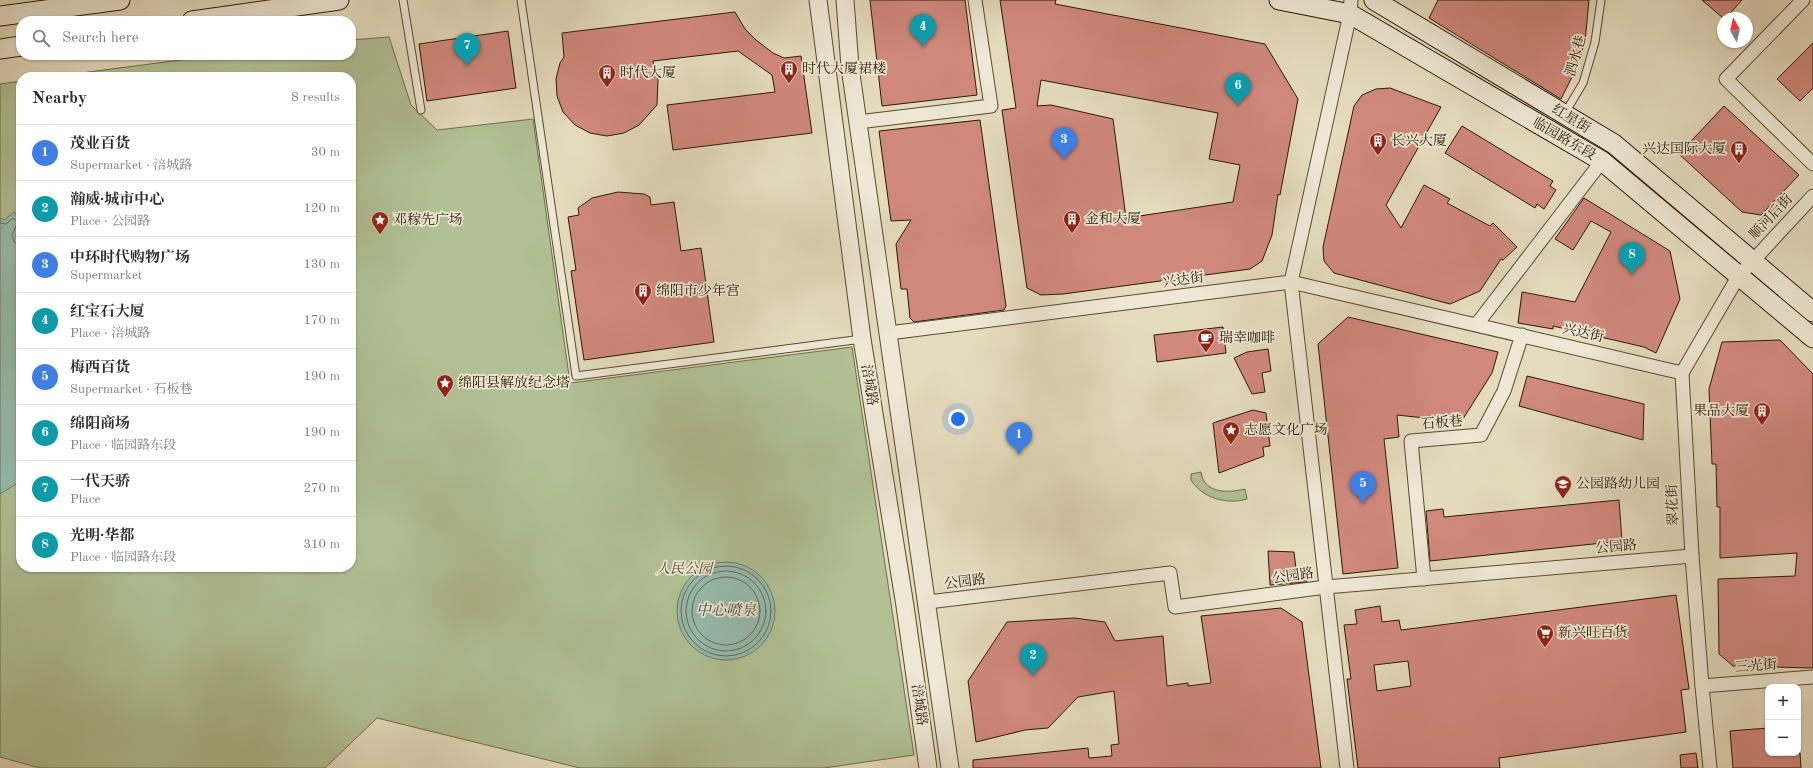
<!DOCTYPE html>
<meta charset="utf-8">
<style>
:root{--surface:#fff;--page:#f7f7f7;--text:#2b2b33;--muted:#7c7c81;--line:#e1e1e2;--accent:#2563eb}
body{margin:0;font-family:"Old Standard TT","Noto Serif SC",serif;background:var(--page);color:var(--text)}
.controls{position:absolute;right:12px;bottom:12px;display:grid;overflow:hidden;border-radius:8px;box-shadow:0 1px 3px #0004}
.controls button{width:36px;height:36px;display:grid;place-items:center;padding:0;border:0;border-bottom:1px solid var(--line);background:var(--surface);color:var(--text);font:20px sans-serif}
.compass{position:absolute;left:1717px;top:12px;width:36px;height:36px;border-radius:50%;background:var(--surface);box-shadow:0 1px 3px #0004;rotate:352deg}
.you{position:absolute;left:958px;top:419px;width:14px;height:14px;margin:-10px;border:3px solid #fff;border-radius:50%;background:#1a73e8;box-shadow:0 0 0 6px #1a73e833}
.badge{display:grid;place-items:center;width:26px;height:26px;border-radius:50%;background:var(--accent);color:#fff;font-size:13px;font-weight:700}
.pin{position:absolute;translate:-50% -33px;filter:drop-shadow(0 1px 2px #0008)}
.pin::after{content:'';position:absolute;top:21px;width:14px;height:12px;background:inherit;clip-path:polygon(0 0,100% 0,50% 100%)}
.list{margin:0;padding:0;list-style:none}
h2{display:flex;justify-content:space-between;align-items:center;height:52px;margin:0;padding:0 16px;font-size:17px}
h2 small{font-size:13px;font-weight:400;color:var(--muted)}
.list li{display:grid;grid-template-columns:26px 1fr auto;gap:12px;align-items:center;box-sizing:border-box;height:56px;padding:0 16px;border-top:1px solid var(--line)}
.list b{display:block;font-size:15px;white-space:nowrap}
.list p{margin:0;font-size:13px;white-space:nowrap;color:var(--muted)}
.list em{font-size:13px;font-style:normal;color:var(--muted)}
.icon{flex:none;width:22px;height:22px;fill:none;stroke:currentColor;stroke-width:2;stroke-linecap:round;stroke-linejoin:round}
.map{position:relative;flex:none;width:1813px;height:768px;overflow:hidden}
.search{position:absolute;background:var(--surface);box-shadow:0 1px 3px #0004;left:16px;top:16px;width:340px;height:44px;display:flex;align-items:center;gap:10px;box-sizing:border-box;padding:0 14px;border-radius:16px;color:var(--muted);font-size:15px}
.panel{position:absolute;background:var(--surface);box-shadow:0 1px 3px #0004;left:16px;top:72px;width:340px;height:500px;border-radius:16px}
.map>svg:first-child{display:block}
.green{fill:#b1c195;stroke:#6e6e4b}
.water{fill:#96bcae;stroke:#6b7b69}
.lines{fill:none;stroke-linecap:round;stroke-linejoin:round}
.shore{stroke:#606b58;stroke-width:1}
.building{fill:#d1897e;stroke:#2b1a01;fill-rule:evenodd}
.service-casing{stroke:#5a4a30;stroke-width:9}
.minor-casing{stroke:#5a4a30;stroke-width:15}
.tertiary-casing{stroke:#5a4a30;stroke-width:19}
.secondary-casing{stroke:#2b1a01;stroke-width:21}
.service{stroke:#eee8d5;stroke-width:7}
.minor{stroke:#eee8d5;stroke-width:13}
.tertiary{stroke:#eee8d5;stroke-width:17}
.secondary{stroke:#eee8d5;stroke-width:19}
.labels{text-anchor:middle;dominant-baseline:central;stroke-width:3.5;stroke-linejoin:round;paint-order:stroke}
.street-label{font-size:14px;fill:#2b1a01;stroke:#eee8d5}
.poi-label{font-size:14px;fill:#2b1a01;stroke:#eee8d5;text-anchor:start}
.park-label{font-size:14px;font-style:italic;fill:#534c2d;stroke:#eee8d5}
.water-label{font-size:15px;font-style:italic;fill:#4b4b35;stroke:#eee8d5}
</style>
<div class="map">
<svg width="1813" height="768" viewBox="0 0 1813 768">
<rect width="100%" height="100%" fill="#e5dcbf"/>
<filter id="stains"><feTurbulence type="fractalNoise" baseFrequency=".005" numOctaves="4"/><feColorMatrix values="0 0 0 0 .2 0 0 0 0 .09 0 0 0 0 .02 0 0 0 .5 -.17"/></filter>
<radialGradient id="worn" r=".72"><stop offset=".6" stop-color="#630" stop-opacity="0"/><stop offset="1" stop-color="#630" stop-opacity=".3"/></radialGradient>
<!-- green -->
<g class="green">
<polygon points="389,37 411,105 437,130 533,119 570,383 852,347 914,755 824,768 580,768 377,718 325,768 40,768 0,757 0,84 21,81 21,567 351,567 351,77 50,77 219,55 351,55 351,40"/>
<path d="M1201 472C1204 494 1228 493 1245 489L1247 499C1227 505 1202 498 1191 480V474Z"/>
</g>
<!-- water -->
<g class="water">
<polygon points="14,212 21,220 21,226 16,234 16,239 21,242 21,481 0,494 0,218 4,220"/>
<circle cx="726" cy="611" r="49"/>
</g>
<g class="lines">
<!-- shore -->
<g class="shore">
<polyline points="0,223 6,224 13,218 18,222 12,235 14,242 21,245"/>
<circle cx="726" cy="611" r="45"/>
<circle cx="726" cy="611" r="40"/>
<circle cx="726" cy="611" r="34"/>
</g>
</g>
<!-- building -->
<g class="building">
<polygon points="870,0 965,0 977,95 882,106"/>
<path d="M1000 0H1056L1055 4 1265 44 1298 99 1280 195 1278 194 1272 235 1262 261 1250 269 1063 294 1041 295 1027 288 1002 110 1016 108ZM1041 80 1218 113 1209 159 1240 165 1233 202 1126 218 1113 119 1051 105 1037 106Z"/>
<polygon points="1438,0 1589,0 1585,42 1576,69 1561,99 1429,18"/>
<polygon points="1702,0 1742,0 1726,18 1723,18"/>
<polygon points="735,12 745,29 756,40 773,53 784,58 801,56 812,133 673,150 667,105 775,92 772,75 738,51 653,61 658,79 657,105 639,125 624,133 607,136 590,133 575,125 563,112 557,96 556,79 560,63 564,57 562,33"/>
<polygon points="508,31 516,88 427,101 419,44"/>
<polygon points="1813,43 1813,88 1800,101 1777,79"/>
<polygon points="1390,88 1441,107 1386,205 1401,228 1424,185 1450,199 1447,203 1490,226 1493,223 1517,247 1503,260 1501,259 1480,291 1450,304 1334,273 1324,261 1323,247 1354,106 1362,95 1376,89"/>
<polygon points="1724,106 1799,175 1761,215 1742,212 1679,154"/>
<polygon points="980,120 1006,306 1004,310 914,322 910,318 907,289 901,289 896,244 911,220 891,221 879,131"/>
<polygon points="1462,126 1553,181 1550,186 1556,190 1544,209 1537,204 1535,208 1445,153"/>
<polygon points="618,192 644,194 650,197 651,205 674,202 681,251 701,248 714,342 584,360 571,271 576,270 568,217 579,215 578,208 592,198"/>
<polygon points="1584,198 1670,251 1680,299 1656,353 1644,347 1553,326 1553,329 1518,323 1522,292 1575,302 1611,232 1591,221 1573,250 1555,239"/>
<polygon points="1348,317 1498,352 1492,373 1461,422 1397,415 1399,437 1384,439 1398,568 1343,574 1318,344"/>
<polygon points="1223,327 1226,353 1157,362 1154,335"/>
<polygon points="1780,340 1813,374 1813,668 1733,666 1719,654 1718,579 1795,576 1797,553 1720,558 1720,507 1717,507 1716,464 1712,464 1709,389 1722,342"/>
<polygon points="1268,349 1271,371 1262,373 1265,392 1252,394 1234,358 1247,352"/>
<polygon points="1527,376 1644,404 1643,440 1519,406"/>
<polygon points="1253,410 1266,413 1270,446 1263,447 1264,456 1219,473 1213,423"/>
<polygon points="1619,500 1622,541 1430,561 1426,511 1443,509 1444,517"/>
<polygon points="1268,551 1294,552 1296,568 1304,573 1307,582 1270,585"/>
<path d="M1676 595 1689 689 1681 690 1686 732 1499 758 1500 768H1358L1347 679H1351L1344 625 1357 624 1355 610 1380 606 1382 622 1399 620 1401 630ZM1408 661 1411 686 1377 691 1374 665Z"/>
<polygon points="1281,608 1302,622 1321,768 973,768 973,760 1088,748 1089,758 1112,756 1111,745 1119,744 1114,691 1078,697 1048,728 1025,730 976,742 968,681 1007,622 1074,618 1105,622 1115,641 1163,636 1167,686 1188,683 1188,686 1211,683 1201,616"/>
<polygon points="1768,728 1768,753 1800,753 1801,768 1733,768 1730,731"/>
<polygon points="1696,753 1698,768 1681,768 1680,755"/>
</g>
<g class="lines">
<!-- service casing -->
<g class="service-casing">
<g id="service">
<polyline points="403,0 421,110"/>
<polyline points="521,0 576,376 862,339"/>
<polyline points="1565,113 1583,83 1595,42 1601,0"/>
</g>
</g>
<!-- minor casing -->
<g class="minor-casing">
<g id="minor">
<polyline points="1803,0 1726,79 1813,164"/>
<polyline points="858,122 991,106 975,0"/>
<polyline points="1477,324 1602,161"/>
<polyline points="889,333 1291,282 1682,373"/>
<polyline points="1424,579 1411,441 1481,435 1504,391 1522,335"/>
<polyline points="928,602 1170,573 1175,607 1326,587 1692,556"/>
<polyline points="1702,686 1813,677"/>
<polyline points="1347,768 1291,282 1350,14 1351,0"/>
<polyline points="1710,768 1702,686 1692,556 1682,373 1738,277 1813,196"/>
</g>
</g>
<!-- tertiary casing -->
<g class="tertiary-casing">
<g id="tertiary">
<polyline points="818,0 862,339 905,606 928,768"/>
<polyline points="845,0 850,67 950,768"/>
</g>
</g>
<!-- secondary casing -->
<g class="secondary-casing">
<g id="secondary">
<polyline points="1279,0 1350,14 1602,161 1813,338"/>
<polyline points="1374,0 1614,144 1813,312"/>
<polyline points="0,16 120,0"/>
<polyline points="192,21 339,0"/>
<polyline points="0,49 21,46"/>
</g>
</g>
<!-- service -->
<use href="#service" class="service"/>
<!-- minor -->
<use href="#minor" class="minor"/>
<!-- tertiary -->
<use href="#tertiary" class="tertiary"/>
<!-- secondary -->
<use href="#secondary" class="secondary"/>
</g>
<!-- icons -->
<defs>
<g id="building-pin" transform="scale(0.9)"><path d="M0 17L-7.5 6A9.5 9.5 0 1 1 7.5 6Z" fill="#8f2418" stroke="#eee8d5"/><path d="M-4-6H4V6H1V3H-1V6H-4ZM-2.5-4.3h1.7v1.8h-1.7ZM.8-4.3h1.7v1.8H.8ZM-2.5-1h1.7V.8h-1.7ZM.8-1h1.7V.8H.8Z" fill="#fff"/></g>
<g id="sight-pin" transform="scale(0.9)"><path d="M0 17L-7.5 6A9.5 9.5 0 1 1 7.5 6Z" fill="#8f2418" stroke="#eee8d5"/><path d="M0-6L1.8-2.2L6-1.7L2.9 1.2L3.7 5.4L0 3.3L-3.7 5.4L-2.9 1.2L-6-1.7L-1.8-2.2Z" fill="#fff"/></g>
<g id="cafe-pin" transform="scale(0.9)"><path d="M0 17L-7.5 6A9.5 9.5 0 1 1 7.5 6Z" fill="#8f2418" stroke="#eee8d5"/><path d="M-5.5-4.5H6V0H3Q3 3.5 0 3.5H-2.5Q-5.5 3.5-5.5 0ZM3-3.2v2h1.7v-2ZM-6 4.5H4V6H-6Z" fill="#fff"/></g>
<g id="school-pin" transform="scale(0.9)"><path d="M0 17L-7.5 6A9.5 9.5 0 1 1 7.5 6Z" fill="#8f2418" stroke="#eee8d5"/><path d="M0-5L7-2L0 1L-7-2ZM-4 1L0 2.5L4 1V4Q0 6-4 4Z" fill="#fff"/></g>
<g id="supermarket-pin" transform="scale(0.9)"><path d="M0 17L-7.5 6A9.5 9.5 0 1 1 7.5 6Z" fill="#8f2418" stroke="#eee8d5"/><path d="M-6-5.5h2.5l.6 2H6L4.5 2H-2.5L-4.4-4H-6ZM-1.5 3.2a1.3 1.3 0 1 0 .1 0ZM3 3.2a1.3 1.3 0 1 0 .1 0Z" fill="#fff"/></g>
</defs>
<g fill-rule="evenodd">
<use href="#building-pin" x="789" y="69"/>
<use href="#building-pin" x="607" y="73"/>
<use href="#building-pin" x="1378" y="141"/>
<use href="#building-pin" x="1739" y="149"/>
<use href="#building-pin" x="1072" y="219"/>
<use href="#sight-pin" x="380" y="220"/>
<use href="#building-pin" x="643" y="291"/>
<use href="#cafe-pin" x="1206" y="338"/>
<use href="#sight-pin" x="445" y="383"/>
<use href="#building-pin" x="1762" y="411"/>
<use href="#sight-pin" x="1231" y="430"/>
<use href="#school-pin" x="1563" y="484"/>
<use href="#supermarket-pin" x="1545" y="633"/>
</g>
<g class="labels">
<!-- street labels -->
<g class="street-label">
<text transform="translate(1576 56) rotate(-74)">泗水巷</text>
<text transform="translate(1571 119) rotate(31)">红星街</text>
<text transform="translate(1564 139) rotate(30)">临园路东段</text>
<text transform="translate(1771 217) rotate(-47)">顺河后街</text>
<text transform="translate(1183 280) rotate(-8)">兴达街</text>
<text transform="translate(1583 333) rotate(13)">兴达街</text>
<text transform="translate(869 385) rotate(81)">涪城路</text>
<text transform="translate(1442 423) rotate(-5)">石板巷</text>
<text transform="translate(1673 505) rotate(-93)">翠花街</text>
<text transform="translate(1616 547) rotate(-5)">公园路</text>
<text transform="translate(1293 576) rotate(-8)">公园路</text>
<text transform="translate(965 582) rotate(-7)">公园路</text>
<text transform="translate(1756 666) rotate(-4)">三光街</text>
<text transform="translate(919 705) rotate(82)">涪城路</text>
</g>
<!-- poi labels -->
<g class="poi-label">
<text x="802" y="69">时代大厦裙楼</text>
<text x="620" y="73">时代大厦</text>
<text x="1391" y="141">长兴大厦</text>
<text x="1726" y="149" text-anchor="end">兴达国际大厦</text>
<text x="1085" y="219">金和大厦</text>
<text x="393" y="220">邓稼先广场</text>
<text x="656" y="291">绵阳市少年宫</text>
<text x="1219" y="338">瑞幸咖啡</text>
<text x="458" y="383">绵阳县解放纪念塔</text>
<text x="1749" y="411" text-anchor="end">果品大厦</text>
<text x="1244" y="430">志愿文化广场</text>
<text x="1576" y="484">公园路幼儿园</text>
<text x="1558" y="633">新兴旺百货</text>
</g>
<!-- park labels -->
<g class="park-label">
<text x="684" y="569">人民公园</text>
</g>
<!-- water labels -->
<g class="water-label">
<text x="726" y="611">中心喷泉</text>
</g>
</g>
<rect width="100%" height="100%" filter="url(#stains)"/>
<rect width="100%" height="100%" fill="url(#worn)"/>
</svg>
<div class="controls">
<button>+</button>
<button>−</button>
</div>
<svg class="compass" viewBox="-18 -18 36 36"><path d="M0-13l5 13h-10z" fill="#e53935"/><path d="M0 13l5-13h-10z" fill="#7c7c81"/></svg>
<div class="you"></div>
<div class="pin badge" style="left:1019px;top:455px;background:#3f7fe0">1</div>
<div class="pin badge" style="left:1033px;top:676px;background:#0f9aa8">2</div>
<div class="pin badge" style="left:1064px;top:160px;background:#3f7fe0">3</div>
<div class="pin badge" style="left:923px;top:47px;background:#0f9aa8">4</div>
<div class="pin badge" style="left:1363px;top:504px;background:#3f7fe0">5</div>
<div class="pin badge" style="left:1238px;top:106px;background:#0f9aa8">6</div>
<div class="pin badge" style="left:467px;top:66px;background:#0f9aa8">7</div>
<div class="pin badge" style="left:1632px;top:275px;background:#0f9aa8">8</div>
<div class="search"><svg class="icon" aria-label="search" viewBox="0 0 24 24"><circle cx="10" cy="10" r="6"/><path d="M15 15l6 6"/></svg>Search here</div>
<section class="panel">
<h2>Nearby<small>8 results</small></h2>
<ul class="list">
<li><span class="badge" style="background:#3f7fe0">1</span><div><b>茂业百货</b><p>Supermarket · 涪城路</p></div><em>30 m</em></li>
<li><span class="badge" style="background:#0f9aa8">2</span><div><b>瀚威·城市中心</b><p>Place · 公园路</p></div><em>120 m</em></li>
<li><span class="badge" style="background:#3f7fe0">3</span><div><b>中环时代购物广场</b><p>Supermarket</p></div><em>130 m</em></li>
<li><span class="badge" style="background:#0f9aa8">4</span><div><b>红宝石大厦</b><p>Place · 涪城路</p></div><em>170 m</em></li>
<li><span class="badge" style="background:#3f7fe0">5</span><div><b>梅西百货</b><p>Supermarket · 石板巷</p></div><em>190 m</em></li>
<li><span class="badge" style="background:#0f9aa8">6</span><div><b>绵阳商场</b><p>Place · 临园路东段</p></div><em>190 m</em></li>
<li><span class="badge" style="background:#0f9aa8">7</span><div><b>一代天骄</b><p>Place</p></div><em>270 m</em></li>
<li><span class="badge" style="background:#0f9aa8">8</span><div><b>光明·华都</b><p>Place · 临园路东段</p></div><em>310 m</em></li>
</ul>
</section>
</div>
